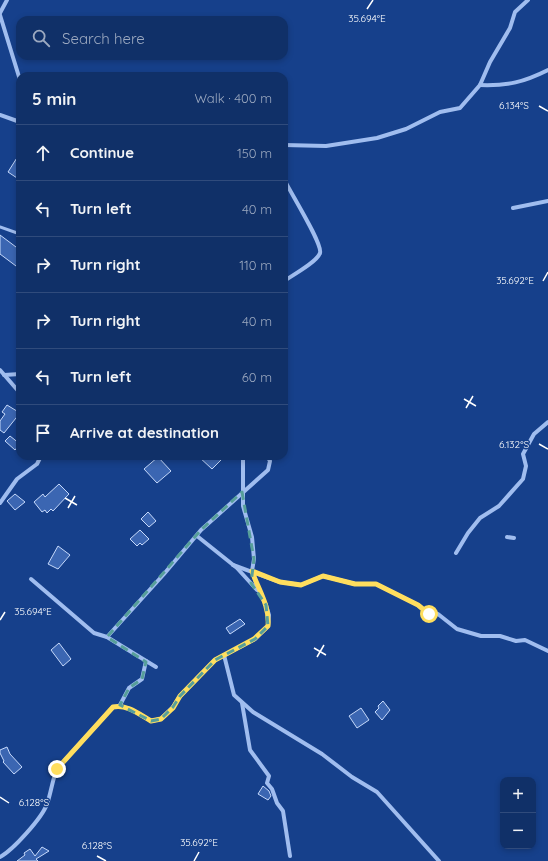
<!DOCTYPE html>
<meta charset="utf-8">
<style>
:root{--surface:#103068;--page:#1e3c71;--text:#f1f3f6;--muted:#9ca9c0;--line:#304b7c}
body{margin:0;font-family:Quicksand,sans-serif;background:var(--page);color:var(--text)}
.controls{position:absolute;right:12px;bottom:12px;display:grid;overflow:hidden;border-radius:8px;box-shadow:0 2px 6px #0003}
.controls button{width:36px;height:36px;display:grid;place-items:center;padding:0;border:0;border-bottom:1px solid var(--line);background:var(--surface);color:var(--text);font:20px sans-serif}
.stop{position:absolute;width:12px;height:12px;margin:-9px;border:3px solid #ffde5e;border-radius:50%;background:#fff}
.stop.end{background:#ffde5e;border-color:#fff;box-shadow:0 1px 4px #0008}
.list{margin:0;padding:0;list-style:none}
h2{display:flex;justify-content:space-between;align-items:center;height:52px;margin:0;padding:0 16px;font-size:17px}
h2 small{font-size:13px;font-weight:400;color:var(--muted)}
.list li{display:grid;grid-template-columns:26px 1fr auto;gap:12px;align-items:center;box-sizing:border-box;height:56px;padding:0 16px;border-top:1px solid var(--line)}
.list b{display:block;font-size:15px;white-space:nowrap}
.list em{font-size:13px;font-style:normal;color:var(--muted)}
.icon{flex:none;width:22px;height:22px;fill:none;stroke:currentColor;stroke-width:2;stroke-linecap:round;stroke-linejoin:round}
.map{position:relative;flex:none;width:548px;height:861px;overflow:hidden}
.search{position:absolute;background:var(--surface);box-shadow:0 2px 6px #0003;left:16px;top:16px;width:272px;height:44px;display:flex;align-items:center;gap:10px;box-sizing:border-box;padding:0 14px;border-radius:12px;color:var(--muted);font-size:15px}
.panel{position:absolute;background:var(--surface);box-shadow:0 2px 6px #0003;left:16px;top:72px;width:272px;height:388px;border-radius:12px}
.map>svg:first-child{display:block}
.building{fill:#3b66b2;stroke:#c6d9fb}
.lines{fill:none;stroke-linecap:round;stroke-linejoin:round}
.service{stroke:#a0bdef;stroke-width:3}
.minor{stroke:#a0bdef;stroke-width:4}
.route{stroke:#ffde5e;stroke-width:5}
.marked{fill:none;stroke:#579f9a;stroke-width:3;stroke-dasharray:8 5;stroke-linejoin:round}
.ticks{fill:none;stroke:#fff;stroke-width:1.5}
.ticks-label{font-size:10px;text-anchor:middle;fill:#fff;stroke:#16408b;stroke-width:3;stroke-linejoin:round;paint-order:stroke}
</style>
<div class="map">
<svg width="548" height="861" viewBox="0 0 548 861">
<rect width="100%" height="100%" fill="#16408b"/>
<!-- building -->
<g class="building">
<polygon points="20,153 20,180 8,172"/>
<polygon points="0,235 20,250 20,269 0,254"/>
<polygon points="7,405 20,413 4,433 0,430 0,421 5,414 2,412"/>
<polygon points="10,436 20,444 15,450 5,441"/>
<polygon points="198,456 225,456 212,469"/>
<polygon points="158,457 171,471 157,483 144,469"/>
<polygon points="59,484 69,494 53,511 51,509 47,513 45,510 42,512 34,502 43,494 45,497"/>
<polygon points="15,494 25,502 15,510 7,501"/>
<polygon points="148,512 156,521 149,527 141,519"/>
<polygon points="140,530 149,539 142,545 140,543 137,546 130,539"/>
<polygon points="58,546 70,555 58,569 48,564"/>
<polygon points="240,619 245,624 230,634 226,628"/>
<polygon points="59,643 71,659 63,666 51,650"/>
<polygon points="383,701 390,710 382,720 375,712 379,708 378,706"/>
<polygon points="361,708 369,720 357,728 349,716"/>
<polygon points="7,747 10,754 22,767 14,774 3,762 4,761 0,753 0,750"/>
<polygon points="263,786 269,791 271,796 268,800 258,794"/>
<polygon points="42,847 49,851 36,859 38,861 17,861 25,855 24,853 30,849 35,856"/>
</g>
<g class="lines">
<!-- service -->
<polyline class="service" points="0,227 20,234"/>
<!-- minor -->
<g class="minor">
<polyline points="0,13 7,0"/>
<polyline points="0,15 20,80"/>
<path d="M480 85C508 86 524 82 548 70"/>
<polyline points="0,115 20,122"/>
<polyline points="284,145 326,146 377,138 406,129 440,112 460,108 480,85 490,62 510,28 515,12 528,0"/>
<path d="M284 179C290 192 323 244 320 253 317 262 293 275 284 281"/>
<polyline points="513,208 548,201"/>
<polyline points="0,370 20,393"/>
<polyline points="4,375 20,374"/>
<polyline points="0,503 17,479 37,464 41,456"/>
<polyline points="197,536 237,568 257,590"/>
<polyline points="507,537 514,538"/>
<polyline points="456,553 468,533 480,518 499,506 523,479 526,466 523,454 534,434 548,422"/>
<polyline points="233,565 280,582 301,585 323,576 355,584 376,584 418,605 429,615 438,614 457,629 481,636 500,636 516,641 525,640 548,651"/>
<polyline points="31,579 94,633 107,637 156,667"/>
<polyline points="107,637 164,574 201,530 268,470 270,461 267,456"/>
<polyline points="224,655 234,695 253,712 322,754 352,777 377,792 439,861"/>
<polyline points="242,703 250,750 269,776 267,783 272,789 277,803 283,811 290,856"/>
<polyline points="120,705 129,688 142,679 146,661"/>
<path d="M0 857C13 850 42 818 47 804 51 793 52 781 57 769L113 707C127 704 139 714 151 721L161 719 173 707 180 696 215 660 255 639 268 626 269 615 266 605 258 589 252 571 254 559 252 537 243 506V456"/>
</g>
</g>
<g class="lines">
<!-- route -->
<path class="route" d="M57 769 113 707C127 704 139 714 151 721L161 719 173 708 180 696 215 660 254 639 268 626C270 606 258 589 252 571L280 582 301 585 323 576 355 584H376L418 605 429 614"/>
</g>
<!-- marked area -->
<path class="marked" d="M242 492 254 559 251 583 266 605 268 626 255 639 215 660 180 696 173 707 161 719 151 721 120 705 129 688 142 679 146 662 107 637 201 530Z"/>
<!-- ticks -->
<path class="ticks" d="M367 9 373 0M539 106 548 111M543 281 548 272M464 399 476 406M466 408 473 396M539 444 548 449M65 498 77 505M68 508 75 496M0 620 5 612M314 648 326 655M317 657 324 645M0 797 9 803M97 856 106 861M194 861 199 852"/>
<g class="ticks-label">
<text x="367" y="22">35.694°E</text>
<text x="514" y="109">6.134°S</text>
<text x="515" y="284">35.692°E</text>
<text x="514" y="448">6.132°S</text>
<text x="33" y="615">35.694°E</text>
<text x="34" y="806">6.128°S</text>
<text x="199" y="846">35.692°E</text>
<text x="97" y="849">6.128°S</text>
</g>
</svg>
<div class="controls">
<button>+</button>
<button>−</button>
</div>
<div class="stop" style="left:429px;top:614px"></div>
<div class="stop end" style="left:57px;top:769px"></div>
<div class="search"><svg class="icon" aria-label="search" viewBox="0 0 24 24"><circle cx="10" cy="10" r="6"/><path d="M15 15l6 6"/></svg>Search here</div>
<section class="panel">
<h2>5 min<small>Walk · 400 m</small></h2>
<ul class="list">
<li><svg class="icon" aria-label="ahead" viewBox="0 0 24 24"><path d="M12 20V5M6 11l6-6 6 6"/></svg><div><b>Continue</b></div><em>150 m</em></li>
<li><svg class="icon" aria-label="left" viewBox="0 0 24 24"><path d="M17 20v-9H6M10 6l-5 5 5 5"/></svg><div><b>Turn left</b></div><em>40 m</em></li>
<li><svg class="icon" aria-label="right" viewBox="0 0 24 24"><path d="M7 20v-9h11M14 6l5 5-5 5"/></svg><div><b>Turn right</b></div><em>110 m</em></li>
<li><svg class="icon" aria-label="right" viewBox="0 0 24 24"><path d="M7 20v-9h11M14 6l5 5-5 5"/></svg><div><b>Turn right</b></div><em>40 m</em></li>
<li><svg class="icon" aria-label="left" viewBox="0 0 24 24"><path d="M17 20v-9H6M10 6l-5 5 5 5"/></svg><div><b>Turn left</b></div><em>60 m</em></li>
<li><svg class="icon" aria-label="arrive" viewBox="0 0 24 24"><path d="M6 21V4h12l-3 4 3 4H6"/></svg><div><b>Arrive at destination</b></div></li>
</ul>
</section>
</div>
